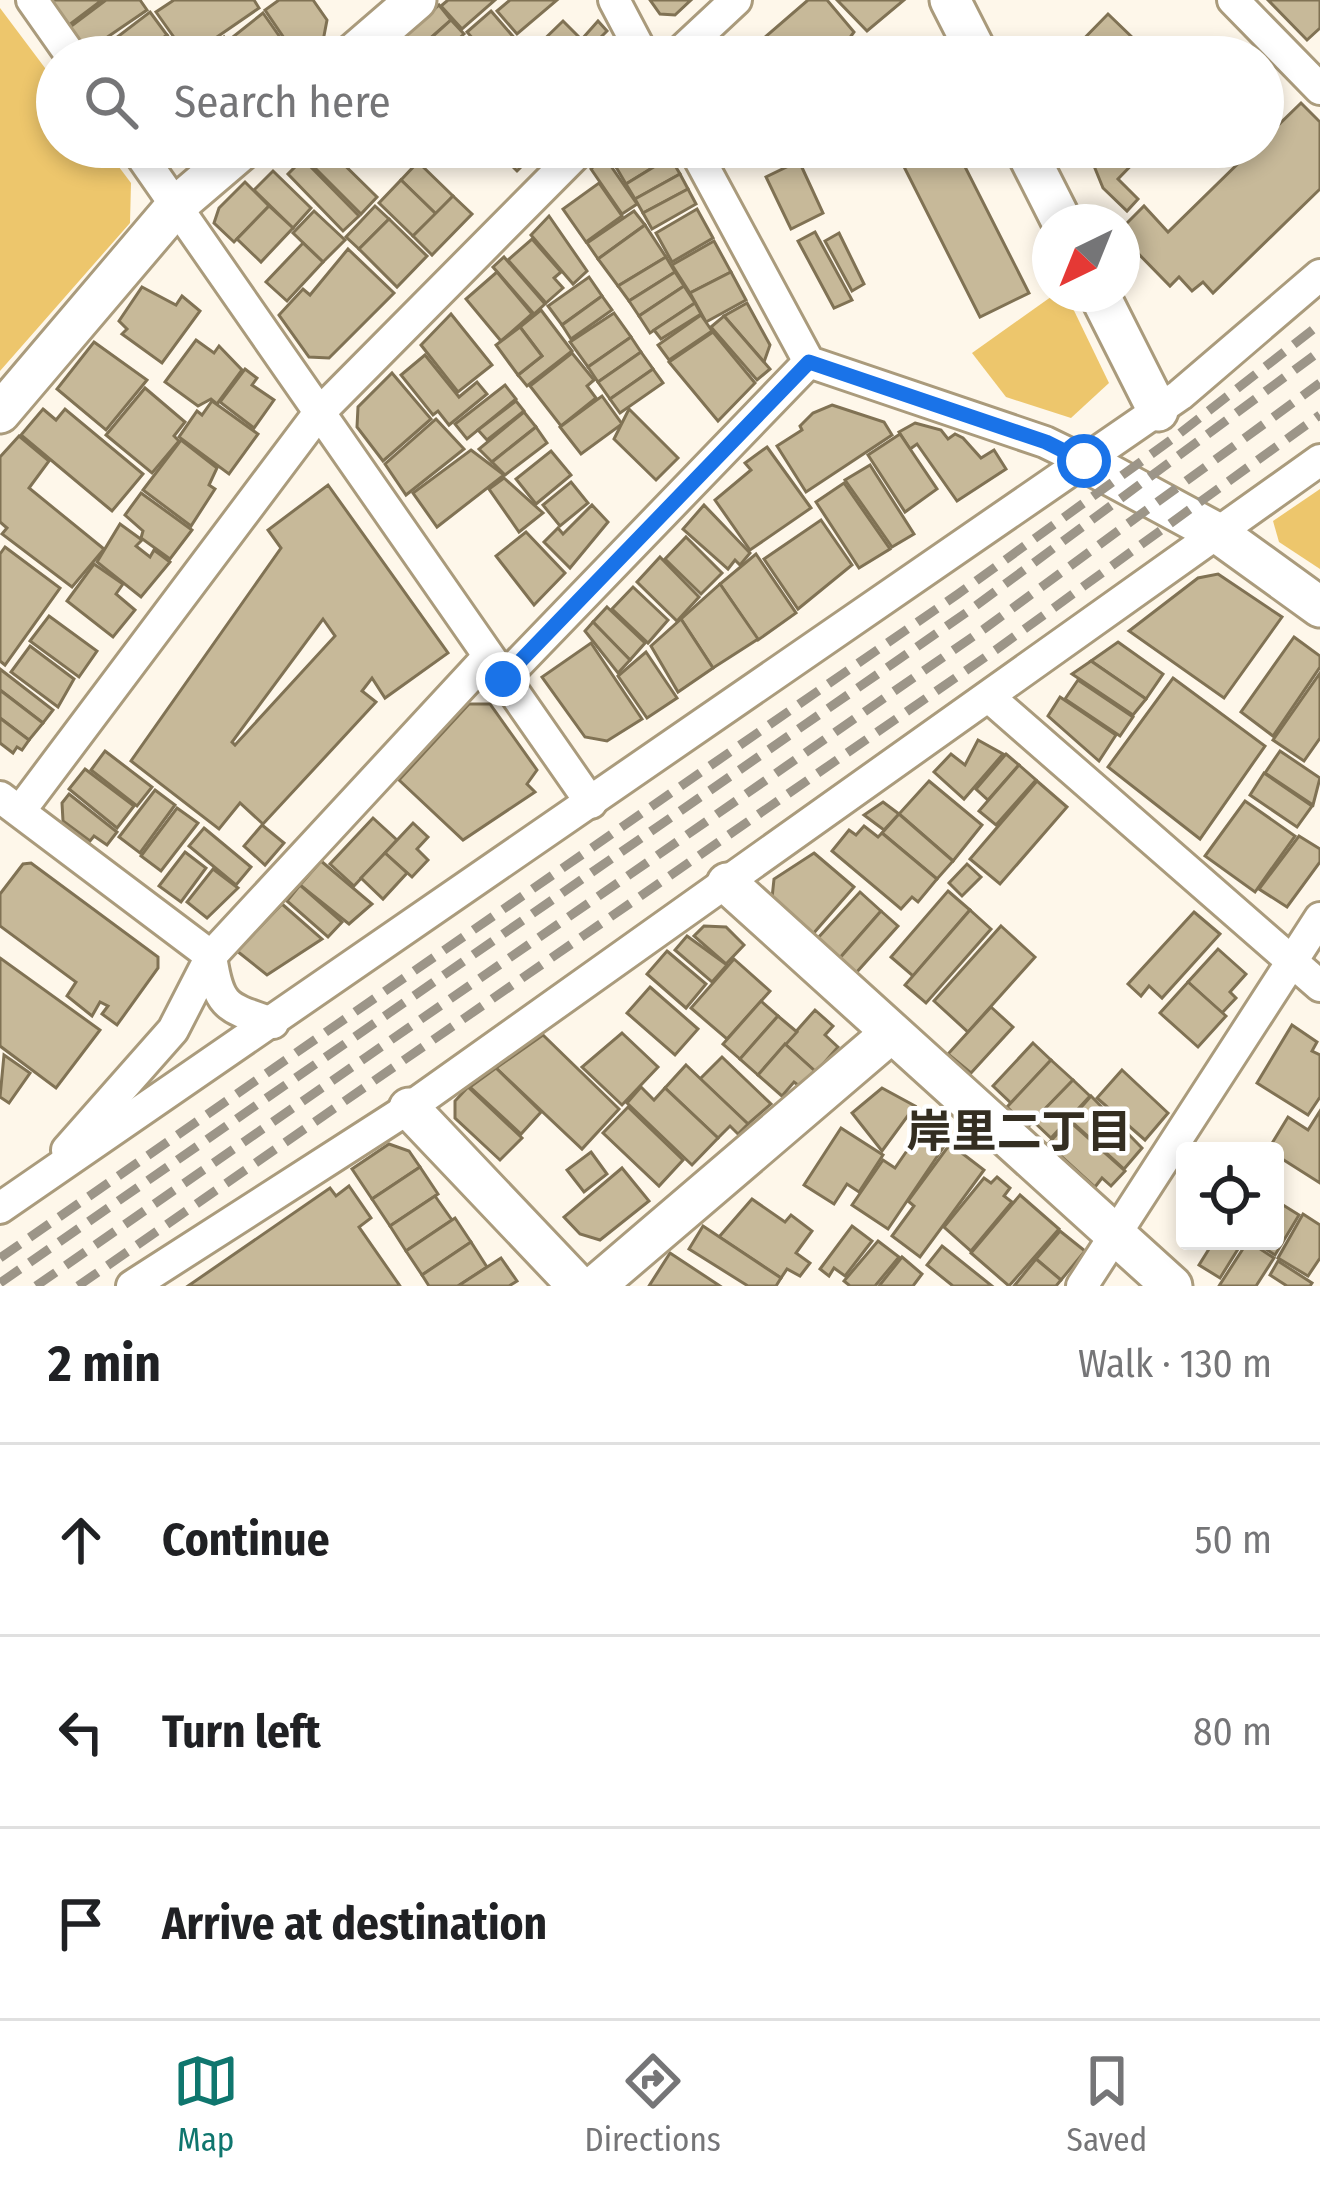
<!DOCTYPE html>
<meta charset="utf-8">
<style>
:root{--surface:#fff;--page:#f2f2f2;--text:#202124;--muted:#757577;--line:#e0e0e0;--accent:#0f766e}
body{margin:0;font-family:"Fira Sans Condensed","Noto Sans JP",sans-serif;background:var(--page);color:var(--text)}
.controls{position:absolute;right:36px;bottom:36px;display:grid;overflow:hidden;border-radius:12px;box-shadow:0 6px 18px #0003}
.controls button{width:108px;height:108px;display:grid;place-items:center;padding:0;border:0;border-bottom:3px solid var(--line);background:var(--surface);color:var(--text);font:60px sans-serif}
.compass{position:absolute;left:1032px;top:204px;width:108px;height:108px;border-radius:50%;background:var(--surface);box-shadow:0 6px 18px #0003;rotate:223deg}
.stop{position:absolute;width:36px;height:36px;margin:-27px;border:9px solid #1a73e8;border-radius:50%;background:#fff}
.stop.end{background:#1a73e8;border-color:#fff;box-shadow:0 3px 12px #0008}
.list{margin:0;padding:0;list-style:none}
h2{display:flex;justify-content:space-between;align-items:center;height:156px;margin:0;padding:0 48px;font-size:51px}
h2 small{font-size:39px;font-weight:400;color:var(--muted)}
.list li{display:grid;grid-template-columns:78px 1fr auto;gap:36px;align-items:center;box-sizing:border-box;height:192px;padding:0 48px;border-top:3px solid var(--line)}
.list b{display:block;font-size:45px;white-space:nowrap}
.list em{font-size:39px;font-style:normal;color:var(--muted)}
.icon{flex:none;width:66px;height:66px;fill:none;stroke:currentColor;stroke-width:2;stroke-linecap:round;stroke-linejoin:round}
.map{position:relative;flex:none;width:1320px;height:1286px;overflow:hidden}
.search{position:absolute;background:var(--surface);box-shadow:0 6px 18px #0003;left:36px;right:36px;top:36px;height:132px;display:flex;align-items:center;gap:30px;box-sizing:border-box;padding:0 42px;border-radius:66px;color:var(--muted);font-size:45px}
.sheet{height:732px;background:var(--surface)}
nav{display:flex;justify-content:space-around;align-items:center;box-sizing:border-box;height:168px;border-top:3px solid var(--line);background:var(--surface);font-size:33px;color:var(--muted)}
nav a{display:grid;justify-items:center;gap:6px}
nav .on{color:var(--accent)}
.map>svg:first-child{display:block}
.green{fill:#edc66c}
.building{fill:#c7b999;stroke:#807254;stroke-width:3;fill-rule:evenodd}
.lines{fill:none;stroke-linecap:round;stroke-linejoin:round}
.minor-casing{stroke:#aa9b7c;stroke-width:36}
.tertiary-casing{stroke:#aa9b7c;stroke-width:45}
.minor{stroke:#fff;stroke-width:30}
.tertiary{stroke:#fff;stroke-width:39}
.rail{stroke:#9c9588;stroke-width:9;stroke-dasharray:24 12;stroke-linecap:butt}
.route{stroke:#1a73e8;stroke-width:15}
.labels{text-anchor:middle;dominant-baseline:central;stroke-width:9;stroke-linejoin:round;paint-order:stroke}
.neighbourhood-label{font-size:45px;font-weight:bold;fill:#342e21;stroke:#fff}
</style>
<div class="map">
<svg width="1320" height="1286" viewBox="0 0 1320 1286">
<rect width="100%" height="100%" fill="#fef7ea"/>
<!-- green -->
<g class="green">
<polygon points="0,8 57,84 57,147 104,147 131,183 130,223 0,371"/>
<polygon points="1055,294 1066,294 1109,383 1071,418 1006,397 972,353"/>
<polygon points="1320,489 1320,569 1279,542 1273,521"/>
</g>
<!-- building -->
<g class="building">
<polygon points="50,0 102,0 69,25"/>
<polygon points="106,0 140,0 147,10 87,51 70,27"/>
<polygon points="174,0 254,0 259,8 188,57 156,12"/>
<polygon points="279,0 313,0 327,20 323,41 303,57 297,57 265,10"/>
<polygon points="448,0 495,0 462,29 441,6"/>
<polygon points="510,0 557,0 517,34 497,11"/>
<polygon points="650,0 691,0 675,15 660,14"/>
<polygon points="808,0 827,0 854,32 836,57 742,57"/>
<polygon points="837,0 904,0 867,31"/>
<polygon points="1268,0 1320,0 1320,28 1307,40"/>
<polygon points="439,5 451,20 409,57 397,43"/>
<polygon points="491,11 517,41 500,57 489,57 467,32"/>
<polygon points="150,12 167,35 138,57 91,57"/>
<polygon points="263,13 294,57 241,57 229,40"/>
<polygon points="1108,14 1136,41 1120,57 1066,57"/>
<polygon points="451,20 464,34 438,57 410,57"/>
<polygon points="563,21 578,36 559,57 526,57"/>
<polygon points="598,21 607,31 581,57 566,57"/>
<polygon points="167,35 183,57 138,57"/>
<polygon points="224,37 238,57 199,57"/>
<polygon points="1301,103 1320,122 1320,189 1213,293 1203,282 1192,291 1179,277 1170,286 1122,237 1122,228 1144,206 1168,232 1255,147 1263,147 1263,140"/>
<polygon points="314,147 326,147 377,197 361,214 304,157"/>
<polygon points="513,147 541,147 517,171 503,157"/>
<polygon points="618,147 651,147 616,167 610,156"/>
<polygon points="651,147 665,147 670,157 626,184 616,167"/>
<polygon points="894,147 955,147 1029,293 980,317"/>
<polygon points="1099,147 1149,147 1118,179 1138,199 1127,211 1103,188 1090,156"/>
<polygon points="604,156 637,204 622,214 591,169"/>
<polygon points="670,157 680,174 635,199 626,184"/>
<polygon points="303,159 359,216 343,231 288,174"/>
<polygon points="799,161 823,213 791,229 766,177"/>
<polygon points="418,162 453,196 436,214 401,180"/>
<polygon points="273,171 311,208 293,228 254,190"/>
<polygon points="680,174 688,189 643,213 635,199"/>
<polygon points="401,180 436,214 413,236 379,203"/>
<polygon points="245,182 269,206 234,242 214,223 219,208"/>
<polygon points="599,183 622,216 586,242 563,209"/>
<polygon points="688,189 696,204 652,229 643,213"/>
<polygon points="453,196 472,214 432,255 413,236"/>
<polygon points="269,206 293,228 261,262 237,239"/>
<polygon points="375,206 389,219 359,249 346,237"/>
<polygon points="697,209 713,238 672,262 656,233"/>
<polygon points="314,211 345,240 323,262 293,233"/>
<polygon points="634,211 645,225 598,259 587,243"/>
<polygon points="549,216 587,271 573,284 531,235"/>
<polygon points="389,219 427,256 397,287 359,249"/>
<polygon points="645,225 666,257 618,286 598,259"/>
<polygon points="815,232 852,300 834,308 798,241"/>
<polygon points="839,233 864,284 852,291 825,241"/>
<polygon points="532,239 561,272 554,278 563,288 546,303 508,260"/>
<polygon points="714,241 731,272 690,293 672,265"/>
<polygon points="303,243 323,262 287,301 266,282"/>
<polygon points="348,249 394,293 329,358 309,357 279,315 303,289 310,295"/>
<polygon points="504,257 545,304 534,314 493,267"/>
<polygon points="666,257 675,272 629,301 618,286"/>
<polygon points="497,272 532,314 501,341 466,299"/>
<polygon points="675,272 684,286 639,316 629,301"/>
<polygon points="731,272 746,300 706,322 690,293"/>
<polygon points="589,277 602,296 562,325 548,306"/>
<polygon points="684,286 695,303 650,333 639,316"/>
<polygon points="142,287 176,305 182,296 200,311 162,363 122,334 127,329 119,321"/>
<polygon points="602,296 612,310 571,339 562,325"/>
<polygon points="695,303 701,314 661,339 654,330"/>
<polygon points="747,303 770,345 764,362 724,316"/>
<polygon points="541,310 572,351 527,386 518,375 542,356 520,327"/>
<polygon points="614,313 631,337 588,367 570,342"/>
<polygon points="451,314 492,365 458,392 421,345"/>
<polygon points="701,315 712,331 669,360 658,345"/>
<polygon points="724,316 770,369 757,380 711,327"/>
<polygon points="520,327 542,356 518,375 496,345"/>
<polygon points="713,332 755,383 718,421 669,362"/>
<polygon points="631,337 641,352 598,382 588,367"/>
<polygon points="196,340 214,353 219,346 242,370 217,404 211,399 198,406 165,382"/>
<polygon points="94,342 147,380 106,430 57,389"/>
<polygon points="641,352 653,369 610,399 598,382"/>
<polygon points="572,353 594,380 587,386 596,398 561,426 530,386"/>
<polygon points="425,355 459,397 477,382 487,394 449,425 438,411 433,415 401,375"/>
<polygon points="245,369 257,378 252,385 274,400 254,428 220,402"/>
<polygon points="653,369 663,383 620,413 610,399"/>
<polygon points="392,373 431,419 383,461 357,427 358,407"/>
<polygon points="505,385 516,399 467,439 455,424"/>
<polygon points="145,388 185,422 174,436 179,441 152,473 106,435"/>
<polygon points="602,396 622,424 581,454 560,427"/>
<polygon points="212,401 258,434 229,474 179,437 197,411 202,415"/>
<polygon points="516,401 524,411 487,440 478,430"/>
<polygon points="832,405 884,422 892,435 806,492 777,446 802,430 800,426 813,413"/>
<polygon points="43,409 56,420 65,409 143,474 112,511 21,435"/>
<polygon points="629,409 678,458 656,480 614,439"/>
<polygon points="524,412 536,427 492,462 479,449"/>
<polygon points="436,419 464,449 406,495 385,464"/>
<polygon points="915,423 941,430 948,439 955,434 963,438 981,458 994,450 1006,469 957,501 917,444 910,449 899,432"/>
<polygon points="536,427 547,443 505,475 492,462"/>
<polygon points="900,434 937,489 905,512 868,455"/>
<polygon points="19,436 49,461 29,488 104,549 72,587 2,534 7,528 0,522 0,457"/>
<polygon points="181,440 217,468 209,485 215,489 191,526 143,490"/>
<polygon points="767,447 811,508 750,550 715,500 751,470 745,463"/>
<polygon points="471,450 504,475 437,527 413,493"/>
<polygon points="551,451 571,475 536,504 516,479"/>
<polygon points="870,465 914,534 892,547 845,480"/>
<polygon points="504,478 543,513 519,532 489,489"/>
<polygon points="571,482 588,503 560,526 543,505"/>
<polygon points="844,483 890,549 859,568 816,502"/>
<path d="M328 485 448 653 385 698 372 678 362 691 376 702 263 824 240 803 219 829 131 761 281 548 268 530ZM323 619 335 636 235 745 232 742Z"/>
<polygon points="141,493 192,530 170,559 141,538 143,531 125,515"/>
<polygon points="592,505 608,522 570,568 544,542 558,528 563,534"/>
<polygon points="704,505 750,553 740,565 735,560 728,569 683,529"/>
<polygon points="821,520 852,565 798,609 764,559"/>
<polygon points="120,524 142,540 136,546 150,557 154,550 170,562 141,597 97,562"/>
<polygon points="526,532 565,573 534,605 496,556"/>
<polygon points="686,537 722,573 701,594 665,559"/>
<polygon points="5,547 60,588 5,665 0,661 0,554"/>
<polygon points="756,554 796,613 758,640 720,584"/>
<polygon points="660,557 699,597 677,621 637,582"/>
<polygon points="94,564 123,584 116,594 135,610 113,637 67,601"/>
<polygon points="1218,574 1282,617 1224,698 1129,631 1198,578"/>
<polygon points="720,584 758,639 713,668 681,619"/>
<polygon points="633,587 668,620 648,643 612,609"/>
<polygon points="607,607 645,643 630,660 593,622"/>
<polygon points="49,616 97,651 79,677 30,641"/>
<polygon points="681,619 713,668 678,692 651,646"/>
<polygon points="593,622 630,660 618,673 585,631"/>
<polygon points="1294,637 1320,656 1320,667 1273,736 1241,712"/>
<polygon points="1118,642 1163,674 1146,699 1091,661"/>
<polygon points="591,643 642,719 607,741 585,737 542,677"/>
<polygon points="30,646 74,679 58,707 11,672"/>
<polygon points="646,652 677,698 647,718 618,676"/>
<polygon points="1091,661 1146,699 1133,715 1072,674"/>
<polygon points="0,669 53,710 43,723 0,690"/>
<polygon points="1320,673 1320,738 1304,761 1273,740"/>
<polygon points="1173,678 1265,746 1200,839 1108,767"/>
<polygon points="1078,680 1133,717 1120,736 1065,699"/>
<polygon points="0,690 43,723 29,740 0,718"/>
<polygon points="1060,697 1116,735 1099,761 1048,716"/>
<polygon points="469,704 490,704 537,770 527,784 535,792 463,840 399,780"/>
<polygon points="0,718 29,740 22,750 17,747 13,753 0,743"/>
<polygon points="978,740 1003,754 964,799 934,772 951,754 965,765"/>
<polygon points="105,751 152,787 137,806 91,770"/>
<polygon points="1280,751 1320,778 1313,805 1265,773"/>
<polygon points="1006,754 1019,765 988,800 976,789"/>
<polygon points="1019,765 1036,780 996,825 979,811"/>
<polygon points="85,769 134,806 117,828 69,789"/>
<polygon points="1264,773 1312,806 1297,827 1250,795"/>
<polygon points="929,781 982,825 953,861 899,814"/>
<polygon points="1037,781 1067,807 1000,884 970,859"/>
<polygon points="155,790 175,805 140,853 119,837"/>
<polygon points="69,794 117,832 107,845 94,836 90,841 63,821 62,803"/>
<polygon points="1245,801 1295,836 1255,892 1205,856"/>
<polygon points="883,802 899,814 884,830 864,815"/>
<polygon points="177,808 198,823 161,871 141,856"/>
<polygon points="899,814 953,861 937,879 882,833"/>
<polygon points="373,818 397,840 354,886 330,864"/>
<polygon points="413,823 428,837 417,849 428,860 412,877 385,853"/>
<polygon points="262,825 284,843 265,865 244,846"/>
<polygon points="864,826 878,837 882,833 937,879 918,902 912,897 901,909 832,851 849,830 856,835"/>
<polygon points="204,828 251,867 236,885 189,846"/>
<polygon points="1299,836 1320,849 1320,862 1287,907 1259,889"/>
<polygon points="185,852 206,868 181,902 159,886"/>
<polygon points="385,853 407,873 383,899 361,878"/>
<polygon points="814,853 854,887 812,935 772,898 774,879"/>
<polygon points="321,861 372,904 349,924 300,885"/>
<polygon points="31,863 158,957 158,968 117,1025 102,1014 108,1006 100,1002 92,1016 67,996 76,982 0,926 0,894 23,864"/>
<polygon points="967,864 981,877 962,896 949,883"/>
<polygon points="213,869 238,888 207,918 187,902"/>
<polygon points="300,885 342,922 328,937 287,901"/>
<polygon points="948,891 970,910 913,976 891,957"/>
<polygon points="860,892 881,911 839,959 817,939"/>
<polygon points="282,904 322,939 267,975 237,951"/>
<polygon points="970,910 991,929 926,1003 905,985"/>
<polygon points="881,911 898,926 855,974 839,959"/>
<polygon points="1194,912 1220,934 1162,998 1149,986 1141,996 1128,984"/>
<polygon points="704,926 726,927 744,945 726,964 694,936"/>
<polygon points="1001,926 1035,957 968,1032 934,1001"/>
<polygon points="687,936 727,965 712,982 675,950"/>
<polygon points="1218,949 1246,974 1230,992 1236,998 1222,1013 1188,982"/>
<polygon points="667,951 706,984 686,1008 647,974"/>
<polygon points="0,958 100,1030 56,1088 0,1046"/>
<polygon points="734,959 770,991 727,1039 691,1008"/>
<polygon points="1188,982 1226,1016 1198,1047 1160,1013"/>
<polygon points="650,987 698,1029 675,1055 627,1013"/>
<polygon points="761,1001 778,1016 740,1059 723,1044"/>
<polygon points="991,1007 1013,1027 971,1073 948,1054"/>
<polygon points="815,1010 833,1026 825,1035 838,1047 816,1072 785,1044"/>
<polygon points="778,1016 797,1032 758,1075 740,1059"/>
<polygon points="1292,1025 1317,1042 1312,1051 1320,1055 1320,1097 1308,1115 1257,1083"/>
<polygon points="622,1033 658,1067 622,1105 582,1067"/>
<polygon points="543,1035 619,1109 582,1149 496,1068"/>
<polygon points="1033,1043 1051,1060 1011,1103 993,1086"/>
<polygon points="785,1044 816,1072 802,1088 794,1082 782,1096 758,1075"/>
<polygon points="4,1055 30,1073 9,1103 0,1097"/>
<polygon points="722,1057 771,1104 748,1124 700,1079"/>
<polygon points="1051,1060 1073,1080 1028,1127 1007,1107"/>
<polygon points="686,1065 748,1124 738,1134 730,1126 718,1138 665,1088"/>
<polygon points="496,1068 541,1112 521,1134 470,1087"/>
<polygon points="1122,1070 1168,1113 1145,1140 1097,1098"/>
<polygon points="1073,1080 1090,1096 1051,1138 1033,1121"/>
<polygon points="468,1087 522,1138 500,1160 455,1118 455,1101"/>
<polygon points="641,1087 654,1100 665,1088 718,1138 692,1165 627,1103"/>
<polygon points="882,1088 915,1106 882,1151 852,1113"/>
<polygon points="1091,1096 1142,1148 1124,1169 1070,1120"/>
<polygon points="628,1107 683,1160 659,1186 603,1133"/>
<polygon points="1320,1111 1320,1183 1268,1150 1288,1117 1308,1130"/>
<polygon points="1069,1121 1125,1171 1111,1186 1102,1178 1095,1187 1048,1144"/>
<polygon points="924,1126 947,1142 888,1229 852,1205 883,1160 895,1168"/>
<polygon points="841,1128 883,1155 859,1192 847,1184 834,1204 804,1185"/>
<polygon points="389,1144 409,1151 420,1167 372,1199 352,1169"/>
<polygon points="950,1144 984,1170 920,1257 892,1236 914,1206 908,1201"/>
<polygon points="591,1152 607,1174 584,1192 567,1170"/>
<polygon points="420,1167 438,1194 390,1226 372,1199"/>
<polygon points="622,1168 649,1201 600,1240 580,1234 564,1217"/>
<polygon points="997,1177 1010,1188 1004,1196 1012,1202 971,1251 944,1227 984,1178 991,1183"/>
<polygon points="349,1186 371,1218 359,1227 400,1286 188,1286 330,1188 336,1196"/>
<polygon points="1020,1195 1059,1229 1009,1286 971,1253"/>
<polygon points="435,1196 452,1220 406,1251 390,1226"/>
<polygon points="752,1199 785,1222 791,1215 812,1231 796,1253 810,1263 800,1276 787,1269 781,1278 719,1237"/>
<polygon points="1275,1200 1299,1215 1275,1255 1253,1241 1275,1241"/>
<polygon points="1303,1214 1320,1225 1320,1258 1308,1276 1278,1258"/>
<polygon points="455,1218 471,1242 422,1275 406,1251"/>
<polygon points="703,1226 781,1278 776,1286 748,1286 689,1249"/>
<polygon points="852,1226 872,1241 845,1276 834,1268 829,1276 820,1269"/>
<polygon points="1060,1231 1085,1251 1061,1280 1036,1259"/>
<polygon points="878,1241 899,1257 875,1286 850,1286 844,1281"/>
<polygon points="1214,1241 1243,1241 1220,1278 1199,1265"/>
<polygon points="1248,1241 1274,1258 1256,1286 1219,1286"/>
<polygon points="471,1242 487,1267 458,1286 429,1286 422,1275"/>
<polygon points="942,1246 992,1286 953,1286 927,1265"/>
<polygon points="670,1253 720,1286 649,1286"/>
<polygon points="902,1257 922,1274 913,1286 879,1286"/>
<polygon points="501,1258 517,1281 509,1286 458,1286"/>
<polygon points="1036,1259 1061,1280 1056,1286 1014,1286"/>
<polygon points="1278,1261 1312,1283 1310,1286 1287,1286 1270,1275"/>
</g>
<g class="lines">
<!-- minor casing -->
<g class="minor-casing">
<g id="minor">
<polyline points="32,0 72,57"/>
<polyline points="614,0 644,57"/>
<polyline points="1233,0 1320,89"/>
<polyline points="675,57 736,0"/>
<polyline points="135,147 591,803"/>
<polyline points="693,147 809,362 1045,442 1084,461"/>
<polyline points="503,679 809,362"/>
<polyline points="989,697 1320,986"/>
<path d="M0 797 211 956C219 1007 225 1007 273 1023"/>
<polyline points="20,811 318,414 583,147"/>
<polyline points="67,1150 173,1030 211,956 488,657"/>
<polyline points="0,1208 1180,395 1320,275"/>
<polyline points="132,1286 409,1108 1320,460"/>
<polyline points="1082,1286 1320,918"/>
</g>
</g>
<!-- tertiary casing -->
<g class="tertiary-casing">
<g id="tertiary">
<polyline points="950,0 979,57"/>
<polyline points="350,57 416,0"/>
<polyline points="1024,147 1062,222"/>
<polyline points="1099,294 1158,411"/>
<polyline points="0,413 176,206 245,147"/>
<polyline points="1084,461 1219,534 1320,607"/>
<polyline points="727,883 1172,1286"/>
<polyline points="409,1108 578,1286"/>
<polyline points="595,1286 891,1033"/>
</g>
</g>
<!-- minor -->
<use href="#minor" class="minor"/>
<!-- tertiary -->
<use href="#tertiary" class="tertiary"/>
<!-- rail -->
<g class="rail">
<polyline points="0,1258 958,594 1175,437 1320,324"/>
<polyline points="0,1283 970,610 1320,351"/>
<polyline points="36,1286 984,629 1320,383"/>
<polyline points="78,1286 997,649 1320,415"/>
</g>
</g>
<g class="lines">
<!-- route -->
<polyline class="route" points="503,679 809,362 1046,442 1084,461"/>
</g>
<g class="labels">
<!-- neighbourhood labels -->
<g class="neighbourhood-label">
<text x="1019" y="1132">岸里二丁目</text>
</g>
</g>
</svg>
<div class="controls">
<button><svg class="icon" aria-label="locate" viewBox="0 0 24 24"><circle cx="12" cy="12" r="6"/><path d="M12 2v4M12 18v4M2 12h4M18 12h4"/></svg></button>
</div>
<svg class="compass" viewBox="-18 -18 36 36"><path d="M0-13l5 13h-10z" fill="#e53935"/><path d="M0 13l5-13h-10z" fill="#757577"/></svg>
<div class="stop" style="left:1084px;top:461px"></div>
<div class="stop end" style="left:503px;top:679px"></div>
<div class="search"><svg class="icon" aria-label="search" viewBox="0 0 24 24"><circle cx="10" cy="10" r="6"/><path d="M15 15l6 6"/></svg>Search here</div>
</div>
<section class="sheet">
<h2>2 min<small>Walk · 130 m</small></h2>
<ul class="list">
<li><svg class="icon" aria-label="ahead" viewBox="0 0 24 24"><path d="M12 20V5M6 11l6-6 6 6"/></svg><div><b>Continue</b></div><em>50 m</em></li>
<li><svg class="icon" aria-label="left" viewBox="0 0 24 24"><path d="M17 20v-9H6M10 6l-5 5 5 5"/></svg><div><b>Turn left</b></div><em>80 m</em></li>
<li><svg class="icon" aria-label="arrive" viewBox="0 0 24 24"><path d="M6 21V4h12l-3 4 3 4H6"/></svg><div><b>Arrive at destination</b></div></li>
</ul>
</section>
<nav>
<a class="on"><svg class="icon" aria-label="map" viewBox="0 0 24 24"><path d="M3 6l6-2 6 2 6-2v14l-6 2-6-2-6 2zM9 4v14M15 6v14"/></svg>Map</a>
<a><svg class="icon" aria-label="directions" viewBox="0 0 24 24"><path d="M12 3l9 9-9 9-9-9zM9 14v-3h6M13 9l2 2-2 2"/></svg>Directions</a>
<a><svg class="icon" aria-label="saved" viewBox="0 0 24 24"><path d="M7 4h10v16l-5-4-5 4z"/></svg>Saved</a>
</nav>
